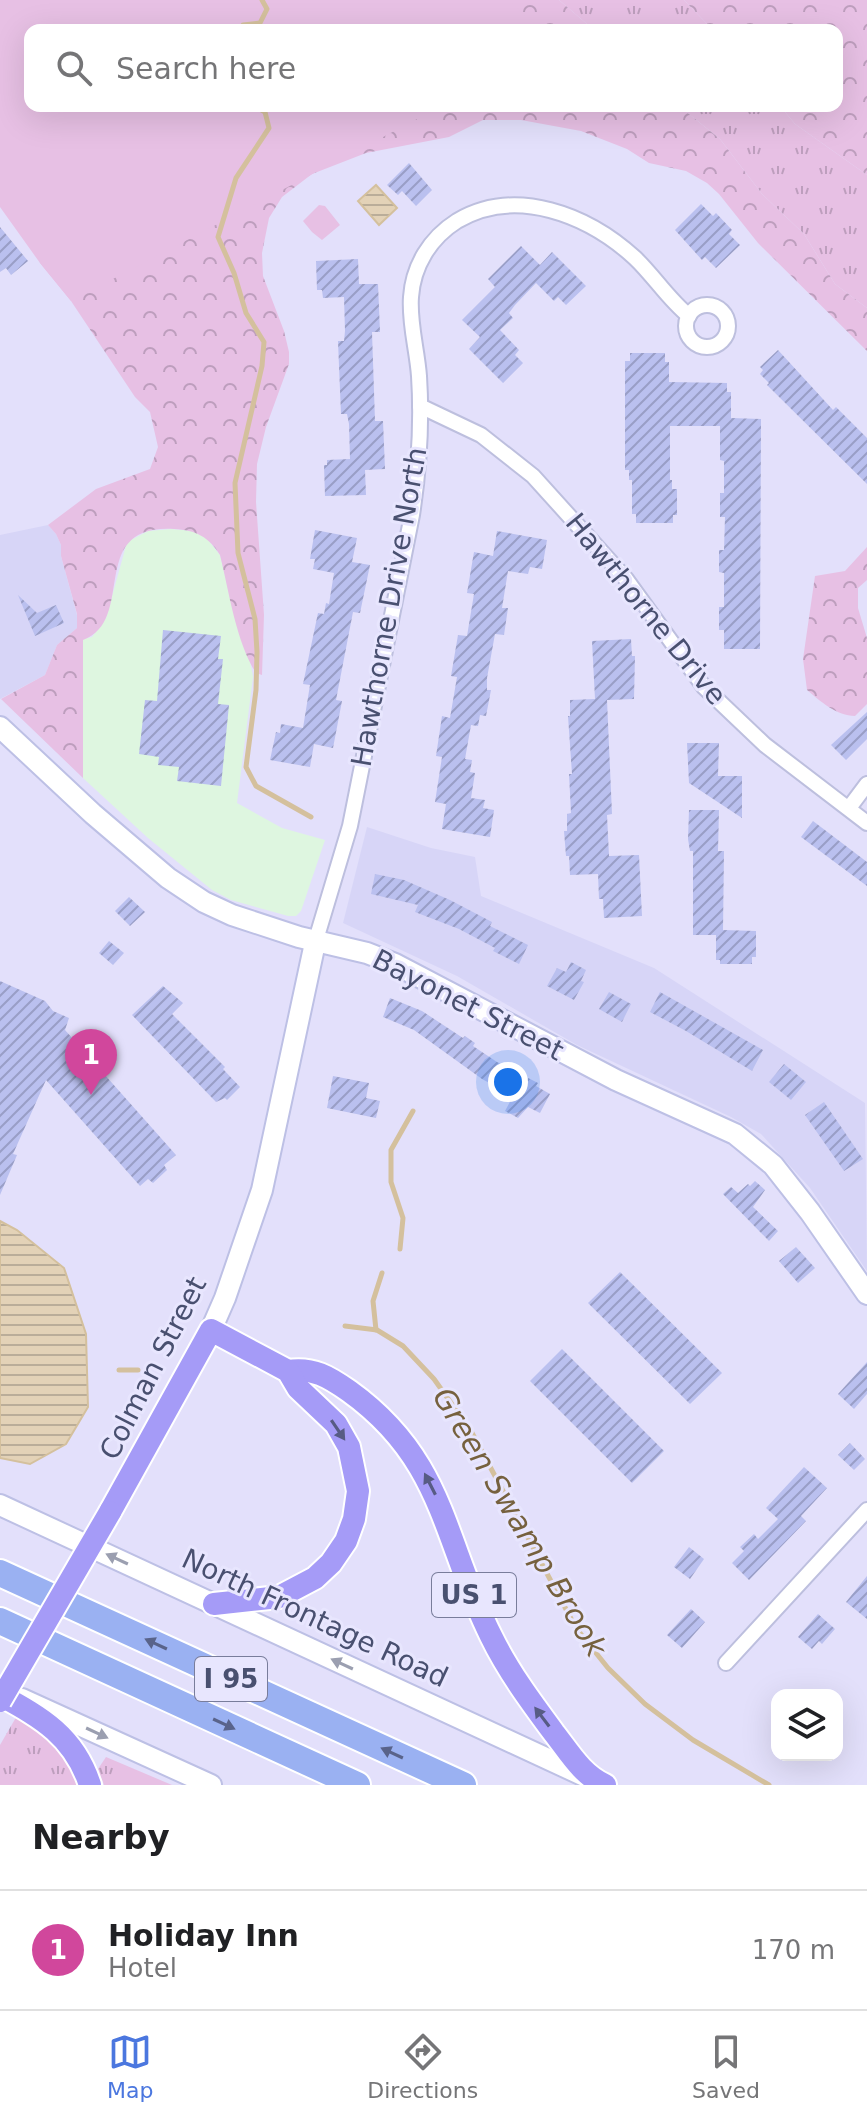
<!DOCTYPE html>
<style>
:root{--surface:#fff;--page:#f2f2f2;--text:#202124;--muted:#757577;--line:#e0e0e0;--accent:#4b77df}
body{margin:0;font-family:"DejaVu Sans",sans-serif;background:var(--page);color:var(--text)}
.controls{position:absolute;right:24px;bottom:24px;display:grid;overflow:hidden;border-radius:16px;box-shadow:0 8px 32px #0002}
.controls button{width:72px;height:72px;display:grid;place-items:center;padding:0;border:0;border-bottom:2px solid var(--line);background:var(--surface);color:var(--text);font:40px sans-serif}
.you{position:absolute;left:508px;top:1082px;width:28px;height:28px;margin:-20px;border:6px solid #fff;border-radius:50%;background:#1a73e8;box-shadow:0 0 0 12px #1a73e833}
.badge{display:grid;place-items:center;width:52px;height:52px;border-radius:50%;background:var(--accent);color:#fff;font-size:26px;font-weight:700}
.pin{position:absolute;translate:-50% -66px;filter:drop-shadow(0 2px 4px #0008)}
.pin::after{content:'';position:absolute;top:42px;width:28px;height:24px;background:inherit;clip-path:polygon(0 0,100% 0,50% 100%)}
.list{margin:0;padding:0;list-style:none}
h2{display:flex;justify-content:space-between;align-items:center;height:104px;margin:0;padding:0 32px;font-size:34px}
h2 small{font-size:26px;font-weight:400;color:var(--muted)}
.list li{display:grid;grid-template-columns:52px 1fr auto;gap:24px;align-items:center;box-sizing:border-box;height:120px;padding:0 32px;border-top:2px solid var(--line)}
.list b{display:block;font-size:30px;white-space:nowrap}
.list p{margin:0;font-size:26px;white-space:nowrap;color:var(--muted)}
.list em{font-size:26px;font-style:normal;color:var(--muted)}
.icon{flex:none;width:44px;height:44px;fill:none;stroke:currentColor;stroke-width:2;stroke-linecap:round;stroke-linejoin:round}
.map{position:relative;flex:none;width:867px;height:1785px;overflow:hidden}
.search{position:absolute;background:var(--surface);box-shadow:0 8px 32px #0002;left:24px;right:24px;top:24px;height:88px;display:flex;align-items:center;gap:20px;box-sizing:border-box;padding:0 28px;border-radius:16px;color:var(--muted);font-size:30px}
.sheet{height:224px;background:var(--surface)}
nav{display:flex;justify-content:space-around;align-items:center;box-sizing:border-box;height:112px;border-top:2px solid var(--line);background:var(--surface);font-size:22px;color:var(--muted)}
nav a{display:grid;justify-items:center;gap:4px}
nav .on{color:var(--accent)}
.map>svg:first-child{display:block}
.residential{fill:#d7d5f7}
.education{fill:#def6e0}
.grass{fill:url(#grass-tufts)}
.forest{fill:url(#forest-crowns)}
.green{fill:#e7c0e4}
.water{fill:url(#water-rules);stroke:#d4c09d;stroke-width:2}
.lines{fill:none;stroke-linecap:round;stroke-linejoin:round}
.stream{stroke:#d4c09d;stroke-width:5}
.building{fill:url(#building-hatch)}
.street-casing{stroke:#bdbfde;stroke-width:18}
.secondary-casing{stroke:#bdc0e5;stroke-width:24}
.primary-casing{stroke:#fff;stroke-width:26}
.highway-casing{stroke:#fff;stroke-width:30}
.street{stroke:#fff;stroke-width:14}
.secondary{stroke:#fff;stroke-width:20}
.primary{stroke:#a59bf7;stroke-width:22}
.highway{stroke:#9ab1f2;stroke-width:26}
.primary-bridge-casing{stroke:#fff;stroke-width:26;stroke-linecap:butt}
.primary-bridge{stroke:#a59bf7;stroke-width:22}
.oneway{fill:#575b84}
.oneway2{fill:#9b9fb0}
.oneway3{fill:#59638a}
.labels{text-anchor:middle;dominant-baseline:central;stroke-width:6;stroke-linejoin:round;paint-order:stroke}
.shield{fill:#e8e6fe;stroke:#797d9b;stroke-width:2}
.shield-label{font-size:26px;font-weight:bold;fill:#495070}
.street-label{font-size:28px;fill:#495070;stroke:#e8e6fe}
.water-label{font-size:30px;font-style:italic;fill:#76613e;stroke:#e8e6fe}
</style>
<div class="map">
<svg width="867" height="1785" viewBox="0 0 867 1785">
<defs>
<pattern id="grass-tufts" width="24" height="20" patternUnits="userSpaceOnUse" patternTransform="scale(2)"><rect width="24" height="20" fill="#e7c0e4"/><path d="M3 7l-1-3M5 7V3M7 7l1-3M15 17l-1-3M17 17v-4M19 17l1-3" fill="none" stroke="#bd9ebd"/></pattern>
<pattern id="forest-crowns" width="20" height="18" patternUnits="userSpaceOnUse" patternTransform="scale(2)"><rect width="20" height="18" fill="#e7c0e4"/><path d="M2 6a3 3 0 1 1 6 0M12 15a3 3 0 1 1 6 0" fill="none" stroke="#bd9ebd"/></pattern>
<pattern id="water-rules" width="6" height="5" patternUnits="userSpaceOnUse" patternTransform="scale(2)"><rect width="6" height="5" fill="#e3d2b7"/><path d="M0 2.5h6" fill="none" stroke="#baad99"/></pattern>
<pattern id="building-hatch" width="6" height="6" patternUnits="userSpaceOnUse" patternTransform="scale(2)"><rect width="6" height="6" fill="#bac0ef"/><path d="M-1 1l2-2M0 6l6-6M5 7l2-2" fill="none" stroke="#999ec6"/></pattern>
</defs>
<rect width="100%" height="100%" fill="#e3e0fb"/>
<!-- residential -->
<g class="residential">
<polygon points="48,525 56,534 61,545 61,556 77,615 77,628 57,645 45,675 0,699 0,535"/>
<polygon points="367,827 431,848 475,857 481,896 654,968 865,1103 867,1271 810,1188 761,1134 731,1117 577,1045 457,976 343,923"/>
</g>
<!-- education -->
<polygon class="education" points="171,529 194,531 205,536 220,555 233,609 250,661 253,677 237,803 282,828 325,840 301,911 296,916 288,916 231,900 212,890 148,838 83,778 83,639 92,637 106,618 127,542 148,531"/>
<!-- grass -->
<g class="grass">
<polygon points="559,0 684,0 713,30 594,30"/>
<polygon points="679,106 780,106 795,124 867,175 867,308 835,284 804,234 762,194 720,139"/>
<path d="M18 1714C47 1737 64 1751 81 1785H0V1745Z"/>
<polygon points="106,1757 172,1785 104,1785 98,1769"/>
</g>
<!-- forest -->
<g class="forest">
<path d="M0 0H559L594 30H30V106H679L720 139 762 194 804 234 835 284 867 308V351L758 243 719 194 707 183 686 171 649 163 627 149 581 131 521 120H483L449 137 366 153 312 174 282 197 269 218 262 253 263 276 284 331 289 352V364L266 427 257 464 256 502 264 615 262 675 256 673C236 642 229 591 220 555 209 537 196 530 174 529 85 524 138 620 83 640V778L1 699 45 675 57 645 77 628V614L61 556V545L56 534 48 525 96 489 150 469 158 447 150 412 135 397 71 301 40 263Z"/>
<polygon points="684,0 867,0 867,175 795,124 780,106 837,106 837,30 713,30"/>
<path d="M867 547V580L858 588V608L867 638V704L855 716C837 716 820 701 807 690L803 659 815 576 845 571Z"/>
</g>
<!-- green -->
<g class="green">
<polygon points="0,0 509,0 540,30 30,30 30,106 442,106 71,301 40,263 0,207"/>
<polygon points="319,205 325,206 340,225 322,240 312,232 303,221"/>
</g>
<!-- water -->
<g class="water">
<polygon points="376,185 397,208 379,225 358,201"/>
<polygon points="0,1221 17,1230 64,1268 86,1334 88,1407 66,1444 30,1464 0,1458"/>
</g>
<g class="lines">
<!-- stream -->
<g class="stream">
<polyline points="240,30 243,25 260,23 267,9 262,0"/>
<polyline points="254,106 265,112 269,128 236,178 218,237 234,273 246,313 264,342 262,366 235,483 238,553 255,619 257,652 256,690 246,767 256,786 311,817"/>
<polyline points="400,1249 403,1218 391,1182 391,1150 413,1111"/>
<polyline points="345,1326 377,1330 403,1346 434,1379 471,1431 576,1628 608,1668 645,1704 693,1740 769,1785"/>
<polyline points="376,1330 373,1301 382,1273"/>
<polyline points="119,1370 138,1370"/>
</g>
</g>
<!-- building -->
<g class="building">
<polygon points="409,163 432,190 416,206 402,191 398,195 387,185"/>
<polygon points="701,204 713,216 716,213 732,230 729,234 740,245 716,268 705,257 702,260 675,230"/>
<polygon points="0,227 28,261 11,275 6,268 0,272"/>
<polygon points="521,246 540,265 552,252 586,286 566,305 558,297 554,301 536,283 515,305 509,313 513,318 500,330 519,350 515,355 523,363 503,383 469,349 480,337 462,320 495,287 488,279"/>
<polygon points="358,259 359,284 378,284 380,332 372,332 375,421 383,421 385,469 365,470 366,495 325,496 324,465 327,465 327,460 350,459 349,424 347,414 341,414 339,366 338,341 344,341 345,331 344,297 323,298 322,290 317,290 316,261"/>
<polygon points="778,350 833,410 836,407 867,438 867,484 767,385 769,383 760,374 763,370 760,367"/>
<polygon points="630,353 665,353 665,362 669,362 669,382 727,383 727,392 731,392 731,418 761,419 760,649 724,649 724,630 719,630 719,607 724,607 724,573 719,572 719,550 724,550 725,517 720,517 720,493 724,493 724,461 720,460 720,426 670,426 670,480 672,480 672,489 677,489 677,515 673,515 673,523 636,523 636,514 632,514 632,480 629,480 629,470 625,470 625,361 630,361"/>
<polygon points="315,530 357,538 352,562 370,565 360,613 353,612 336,700 342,701 333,748 314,744 310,767 270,760 276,732 280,733 281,724 303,728 310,685 303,684 318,613 324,614 326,603 329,604 334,573 313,569 315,559 310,559"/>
<polygon points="497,531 547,540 542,569 530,567 528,574 508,571 502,608 508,608 504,635 495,634 487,678 487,690 491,690 486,716 480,715 478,726 471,725 465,759 472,760 470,772 475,773 471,798 485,800 483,808 494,810 490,837 442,829 446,804 435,802 442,757 436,756 442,716 450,718 457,677 451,676 458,635 467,636 474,594 467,593 474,552 493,556"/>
<polygon points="18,595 37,613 56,605 64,623 35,636"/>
<polygon points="163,630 221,636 218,659 223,659 218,704 229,705 221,786 177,781 179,767 158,765 159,757 139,754 145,700 157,701"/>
<polygon points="631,639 632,656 635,656 634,699 607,700 612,814 607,815 609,856 639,855 642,916 604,918 603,899 599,899 598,874 570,875 569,856 566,856 564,831 567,831 567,814 571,813 569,774 572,774 568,716 570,716 570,700 595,699 592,641"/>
<polygon points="867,712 867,739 846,760 831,745"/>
<polygon points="687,743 719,743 718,776 742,776 742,818 689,783"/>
<polygon points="689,810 719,810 718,851 724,851 723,930 756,931 756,957 752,957 752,964 720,964 720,960 716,960 716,935 693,935 693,851 690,851 688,839"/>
<polygon points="813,821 867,862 867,886 801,837"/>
<polygon points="375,874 404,880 450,900 492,922 490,926 528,945 519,964 493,951 495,948 459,929 415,912 418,905 371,894"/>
<polygon points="129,897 145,912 130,926 115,911"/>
<polygon points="109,941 124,953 113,965 99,953"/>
<polygon points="571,962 586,970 581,981 584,982 574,1000 547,986 557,968 566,972"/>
<polygon points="0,981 45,1001 53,1011 69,1018 65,1030 176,1155 164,1165 167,1170 153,1183 148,1179 140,1186 46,1080 13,1154 17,1155 0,1195"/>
<polygon points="163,986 183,1003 172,1014 225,1067 223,1069 240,1087 227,1100 225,1098 216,1102 132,1015"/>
<polygon points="609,992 631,1004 622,1022 599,1009"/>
<polygon points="660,992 763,1050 752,1071 686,1031 650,1012"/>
<polygon points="390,998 422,1011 463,1038 465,1036 475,1043 473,1046 497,1062 538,1083 536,1086 550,1094 540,1113 528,1107 518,1118 505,1111 513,1096 482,1079 414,1030 383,1017"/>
<polygon points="784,1064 806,1082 791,1100 769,1082"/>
<polygon points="333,1076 369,1083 366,1098 380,1101 376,1118 327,1108"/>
<polygon points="824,1102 863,1159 844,1171 805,1115"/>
<polygon points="755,1181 765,1190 753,1207 778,1231 769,1241 723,1194 731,1187 738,1193 748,1184 750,1186"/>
<polygon points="796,1247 815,1268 798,1283 779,1261"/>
<polygon points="620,1272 722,1373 690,1404 588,1303"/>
<polygon points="562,1349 664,1451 632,1483 530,1381"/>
<polygon points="867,1362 867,1394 854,1409 838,1394"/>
<polygon points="850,1443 865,1459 854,1470 838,1455"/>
<polygon points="804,1467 827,1488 801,1516 806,1521 749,1580 732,1563 744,1551 740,1547 754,1534 758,1539 778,1519 766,1508"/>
<polygon points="689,1547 704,1559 690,1579 674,1567"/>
<polygon points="867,1576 867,1619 846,1602"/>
<polygon points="691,1609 705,1622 682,1648 667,1635"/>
<polygon points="818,1614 835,1629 822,1644 819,1641 812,1649 798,1637"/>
</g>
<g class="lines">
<!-- street casing -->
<g class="street-casing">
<g id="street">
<circle cx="707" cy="326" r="21"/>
<polyline points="420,406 481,435 533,476 626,579 704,687 765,745 867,823"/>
<polyline points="849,808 867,784"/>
<path d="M315 943 350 826 412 515C419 469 422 422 419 376 417 349 409 323 411 297 413 266 430 238 457 221 516 186 588 215 635 258 654 276 668 299 689 316"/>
<polyline points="726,1663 867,1510"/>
</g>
</g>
<!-- secondary casing -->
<g class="secondary-casing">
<g id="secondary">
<polyline points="0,727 93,814 168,878 204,902 232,915 299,937 367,953 395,964 616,1080 735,1134 773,1165 810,1212 867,1294"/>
<polyline points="211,1330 225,1298 262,1190 315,943"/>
<polyline points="0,1505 591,1779"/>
<polyline points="22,1699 211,1785"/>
</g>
</g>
<!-- primary casing -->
<g class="primary-casing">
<g id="primary">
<path d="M288 1371C313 1367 329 1377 349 1391 445 1460 443 1540 491 1636 508 1671 531 1702 554 1733 569 1752 582 1775 605 1785"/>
<polyline points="110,1512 211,1330 288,1371 298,1388 336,1424 349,1447 358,1491 354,1519 346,1541 331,1563 315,1578 279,1597 214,1604"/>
<path d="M0 1695C42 1718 74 1736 90 1785"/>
</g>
</g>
<!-- highway casing -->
<g class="highway-casing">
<g id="highway">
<polyline points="0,1573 463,1785"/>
<polyline points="0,1621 357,1785"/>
</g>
</g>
<!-- street -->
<use href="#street" class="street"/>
<!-- secondary -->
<use href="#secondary" class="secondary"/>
<!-- primary -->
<use href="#primary" class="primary"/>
<!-- highway -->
<use href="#highway" class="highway"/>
<!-- primary-bridge casing -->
<g class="primary-bridge-casing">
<polyline id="primary-bridge" points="0,1701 110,1512"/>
</g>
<!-- primary-bridge -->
<use href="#primary-bridge" class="primary-bridge"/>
</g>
<!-- one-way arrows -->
<defs><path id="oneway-solid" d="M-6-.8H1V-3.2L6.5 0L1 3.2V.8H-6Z" transform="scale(2)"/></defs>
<g class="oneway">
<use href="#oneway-solid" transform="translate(338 1430) rotate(56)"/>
<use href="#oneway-solid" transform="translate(430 1484) rotate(-117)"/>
<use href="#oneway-solid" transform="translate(542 1717) rotate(-127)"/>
</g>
<g class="oneway2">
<use href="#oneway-solid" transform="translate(117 1559) rotate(-155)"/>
<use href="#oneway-solid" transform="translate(342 1664) rotate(-155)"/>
<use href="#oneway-solid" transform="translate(97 1733) rotate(25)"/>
</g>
<g class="oneway3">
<use href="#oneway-solid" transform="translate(156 1644) rotate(-155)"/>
<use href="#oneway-solid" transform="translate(224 1724) rotate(25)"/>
<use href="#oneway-solid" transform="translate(392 1753) rotate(-155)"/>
</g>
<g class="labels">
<!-- shield labels -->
<g class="shield">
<rect x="432" y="1573" width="84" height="44" rx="6"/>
<rect x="195" y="1657" width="72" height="44" rx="6"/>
</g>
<g class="shield-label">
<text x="474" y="1595">US 1</text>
<text x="231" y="1679">I 95</text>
</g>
<!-- street labels -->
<g class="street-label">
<text transform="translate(389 607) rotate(-80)">Hawthorne Drive North</text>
<text transform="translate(646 609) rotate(51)">Hawthorne Drive</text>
<text transform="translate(468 1005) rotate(27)">Bayonet Street</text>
<text transform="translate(153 1368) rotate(-63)">Colman Street</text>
<text transform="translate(315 1618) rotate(25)">North Frontage Road</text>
</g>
<!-- water labels -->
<g class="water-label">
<text transform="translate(520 1522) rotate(59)">Green Swamp Brook</text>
</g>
</g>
</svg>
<div class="controls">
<button><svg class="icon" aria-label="layers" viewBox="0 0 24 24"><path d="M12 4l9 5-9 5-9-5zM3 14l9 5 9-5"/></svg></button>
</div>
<div class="you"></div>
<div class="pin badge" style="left:91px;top:1095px;background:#d1479c">1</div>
<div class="search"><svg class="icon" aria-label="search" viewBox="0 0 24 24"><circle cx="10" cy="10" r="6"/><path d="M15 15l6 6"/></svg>Search here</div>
</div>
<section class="sheet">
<h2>Nearby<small></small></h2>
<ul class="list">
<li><span class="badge" style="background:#d1479c">1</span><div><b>Holiday Inn</b><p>Hotel</p></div><em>170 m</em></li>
</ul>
</section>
<nav>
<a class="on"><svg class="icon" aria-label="map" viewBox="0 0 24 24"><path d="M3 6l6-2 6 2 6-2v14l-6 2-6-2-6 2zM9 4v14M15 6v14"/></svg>Map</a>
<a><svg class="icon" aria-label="directions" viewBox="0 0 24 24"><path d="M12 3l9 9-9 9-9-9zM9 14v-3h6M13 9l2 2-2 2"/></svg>Directions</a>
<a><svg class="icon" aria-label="saved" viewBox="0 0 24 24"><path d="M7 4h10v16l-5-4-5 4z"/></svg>Saved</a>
</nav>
